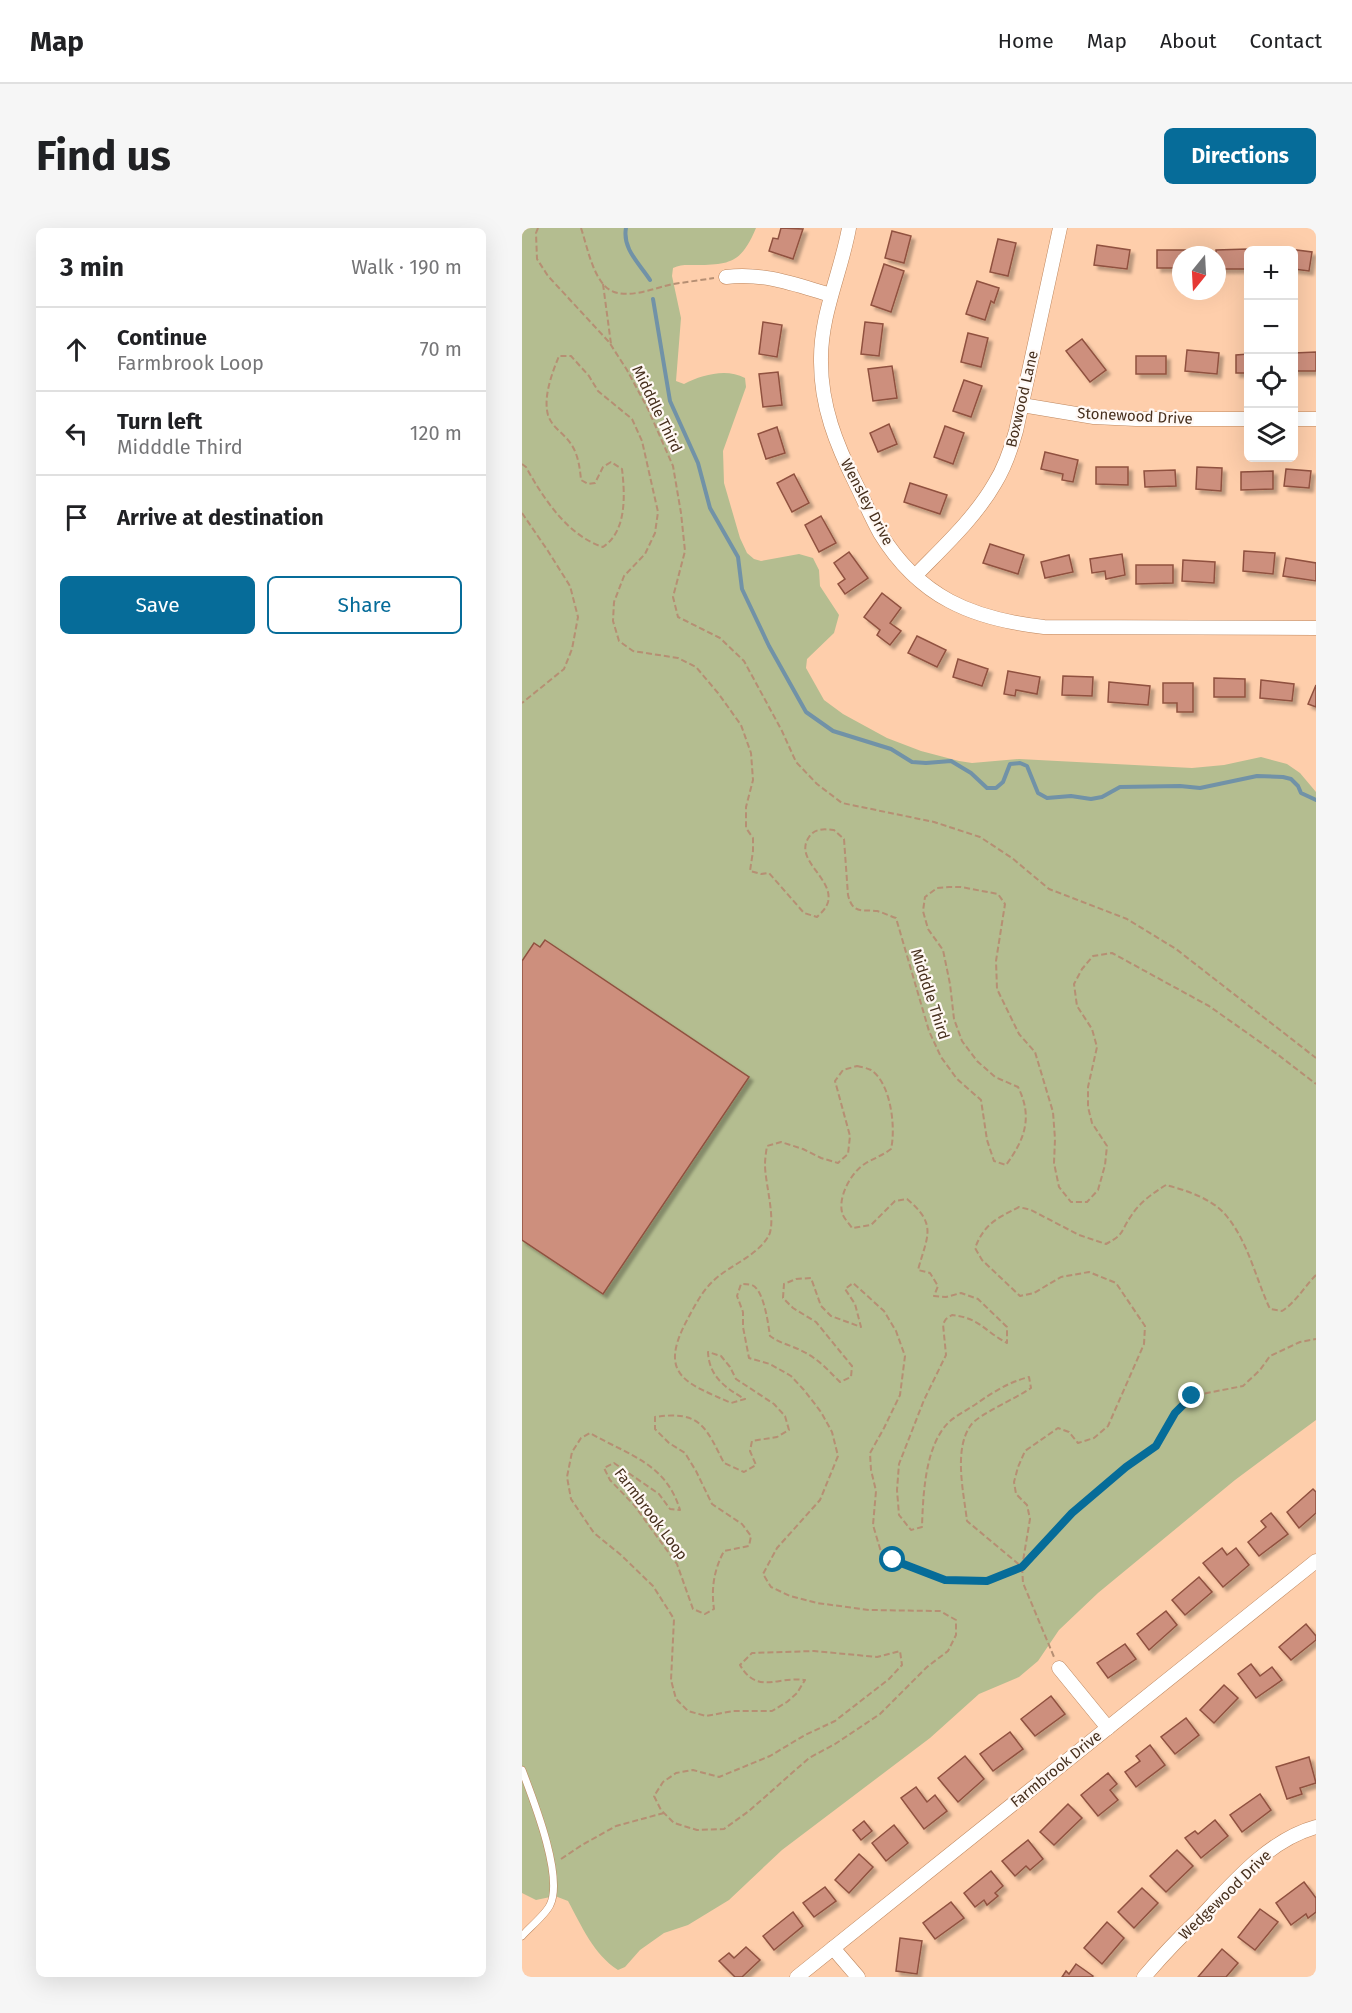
<!DOCTYPE html>
<meta charset="utf-8">
<style>
:root{--surface:#fff;--page:#f6f6f6;--text:#202124;--muted:#757577;--line:#e0e0e0;--accent:#066c99}
body{margin:0;font-family:"Fira Sans",sans-serif;background:var(--page);color:var(--text)}
.controls{position:absolute;right:18px;top:18px;display:grid;overflow:hidden;border-radius:9px;box-shadow:0 6px 24px #0002}
.controls button{width:54px;height:54px;display:grid;place-items:center;padding:0;border:0;border-bottom:2px solid var(--line);background:var(--surface);color:var(--text);font:30px sans-serif}
.compass{position:absolute;left:650px;top:18px;width:54px;height:54px;border-radius:50%;background:var(--surface);box-shadow:0 6px 24px #0002;rotate:198deg}
.stop{position:absolute;width:18px;height:18px;margin:-14px;border:4px solid #066c99;border-radius:50%;background:#fff}
.stop.end{background:#066c99;border-color:#fff;box-shadow:0 2px 6px #0008}
.list{margin:0;padding:0;list-style:none}
h2{display:flex;justify-content:space-between;align-items:center;height:78px;margin:0;padding:0 24px;font-size:26px}
h2 small{font-size:20px;font-weight:400;color:var(--muted)}
.list li{display:grid;grid-template-columns:39px 1fr auto;gap:18px;align-items:center;box-sizing:border-box;height:84px;padding:0 24px;border-top:2px solid var(--line)}
.list b{display:block;font-size:22px;white-space:nowrap}
.list p{margin:0;font-size:20px;white-space:nowrap;color:var(--muted)}
.list em{font-size:20px;font-style:normal;color:var(--muted)}
.actions{display:flex;gap:12px;padding:18px 24px}
.actions a{flex:1;padding:14px 0;border:2px solid var(--accent);border-radius:9px;text-align:center;font-size:21px;color:var(--accent)}
.actions .main{background:var(--accent);color:#fff}
.icon{flex:none;width:33px;height:33px;fill:none;stroke:currentColor;stroke-width:2;stroke-linecap:round;stroke-linejoin:round}
.map{position:relative;flex:none;width:794px;height:1749px;overflow:hidden;border-radius:9px}
header{display:flex;align-items:center;gap:36px;box-sizing:border-box;height:84px;padding:0 30px;background:var(--surface);border-bottom:2px solid var(--line)}
header strong{font-size:28px}
nav{display:flex;gap:33px;margin-inline-start:auto;font-size:21px}
.intro{display:flex;align-items:center;justify-content:space-between;box-sizing:border-box;height:144px;padding:0 36px}
h1{margin:0;font-size:42px}
.button{padding:15px 27px;border-radius:9px;background:var(--accent);color:#fff;font-size:21px;font-weight:700}
main{display:flex;gap:36px;padding:0 36px}
aside{flex:1;background:var(--surface);border-radius:9px;box-shadow:0 6px 24px #0002}
.map>svg:first-child{display:block}
.green{fill:#b4bd90}
.lines{fill:none;stroke-linecap:round;stroke-linejoin:round}
.stream{stroke:#7192a7;stroke-width:4}
.building{fill:#cd8f7d;stroke:#90513f;stroke-width:1.5;filter:url(#shadow)}
.lane-casing{stroke:#be865d;stroke-width:8}
.street-casing{stroke:#be865d;stroke-width:15}
.path{stroke:#b68f73;stroke-width:2;stroke-dasharray:6 3;stroke-linecap:butt}
.lane{stroke:#fff;stroke-width:7}
.street{stroke:#fff;stroke-width:14}
.route{stroke:#066c99;stroke-width:8}
.labels{text-anchor:middle;dominant-baseline:central;stroke-width:4.5;stroke-linejoin:round;paint-order:stroke}
.street-label{font-size:15px;fill:#462f1d;stroke:#fff8f4}
</style>
<header>
<strong>Map</strong>
<nav><a>Home</a><a>Map</a><a>About</a><a>Contact</a></nav>
</header>
<div class="intro"><h1>Find us</h1><a class="button">Directions</a></div>
<main>
<aside>
<h2>3 min<small>Walk · 190 m</small></h2>
<ul class="list">
<li><svg class="icon" aria-label="ahead" viewBox="0 0 24 24"><path d="M12 20V5M6 11l6-6 6 6"/></svg><div><b>Continue</b><p>Farmbrook Loop</p></div><em>70 m</em></li>
<li><svg class="icon" aria-label="left" viewBox="0 0 24 24"><path d="M17 20v-9H6M10 6l-5 5 5 5"/></svg><div><b>Turn left</b><p>Midddle Third</p></div><em>120 m</em></li>
<li><svg class="icon" aria-label="arrive" viewBox="0 0 24 24"><path d="M6 21V4h12l-3 4 3 4H6"/></svg><div><b>Arrive at destination</b></div></li>
</ul>
<div class="actions"><a class="main">Save</a><a>Share</a></div>
</aside>
<div class="map">
<svg width="794" height="1749" viewBox="0 0 794 1749">
<defs>
<filter id="shadow"><feDropShadow dx="4" dy="4" stdDeviation="1.5" flood-color="#0004"/></filter>
</defs>
<rect width="100%" height="100%" fill="#feceab"/>
<!-- green -->
<path class="green" d="M0 0H234C220 33 210 37 175 37 166 37 159 36 151 40L150 48 159 90 154 153 162 156C180 147 204 140 223 150L224 159 201 223 202 255 218 310 225 325 232 331 239 333 277 326 291 330 297 342 298 358 317 387 312 405 285 431 284 440 302 472 321 486 365 510 399 523 437 533 450 535 497 531 670 540 702 537 739 529 765 536 778 545 794 564V1192L713 1252 576 1365 537 1402 516 1433 497 1449 457 1466 408 1510 260 1622 207 1672 166 1697 142 1705 118 1722 103 1739 96 1742C72 1727 59 1697 46 1673L33 1668 14 1672 0 1665Z"/>
<g class="lines">
<!-- stream -->
<g class="stream">
<path d="M104 0C100 21 118 36 128 52"/>
<polyline points="131,71 148,173 176,235 188,280 216,329 220,361 247,418 284,484 311,503 369,521 390,534 404,535 429,533 449,545 465,560 474,560 481,554 488,536 498,535 505,538 516,565 525,570 549,568 569,571 580,569 598,559 658,558 678,560 735,548 761,549 769,551 776,558 779,565 794,572"/>
</g>
</g>
<!-- building -->
<g class="building">
<polygon points="259,0 281,1 271,31 247,23 251,10 256,11"/>
<polygon points="370,3 389,8 382,35 363,30"/>
<polygon points="476,11 494,15 486,48 468,44"/>
<polygon points="575,17 608,22 605,41 572,37"/>
<polygon points="751,19 790,24 787,43 772,41 772,22 750,22"/>
<polygon points="726,21 726,41 695,41 694,22"/>
<polygon points="635,22 666,22 666,27 659,27 659,40 635,40"/>
<polygon points="362,36 382,43 369,84 349,77"/>
<polygon points="455,53 477,60 472,75 469,73 463,92 444,86"/>
<polygon points="241,94 260,97 255,129 237,126"/>
<polygon points="343,94 361,96 357,128 339,126"/>
<polygon points="446,105 466,110 459,139 439,134"/>
<polygon points="560,111 584,142 568,154 544,123"/>
<polygon points="665,122 697,125 695,146 663,143"/>
<polygon points="794,124 794,143 772,143 772,125"/>
<polygon points="726,126 726,145 714,145 714,127"/>
<rect x="614" y="128" width="30" height="18"/>
<polygon points="370,138 375,170 351,173 346,141"/>
<polygon points="256,144 260,177 241,179 237,146"/>
<polygon points="442,152 460,158 449,189 431,183"/>
<polygon points="367,196 375,216 356,224 348,205"/>
<polygon points="423,198 442,205 431,236 412,229"/>
<polygon points="255,199 263,225 244,231 236,206"/>
<polygon points="523,224 556,232 551,254 540,252 541,246 519,241"/>
<polygon points="574,239 606,239 606,257 574,256"/>
<polygon points="675,239 700,240 699,263 674,261"/>
<polygon points="764,241 789,243 787,260 762,258"/>
<polygon points="653,242 654,258 623,259 622,243"/>
<polygon points="751,243 751,261 719,262 719,244"/>
<polygon points="272,246 287,275 270,284 255,255"/>
<polygon points="388,255 425,267 418,286 382,274"/>
<polygon points="299,288 314,315 297,324 283,297"/>
<polygon points="468,316 502,327 496,346 461,335"/>
<polygon points="722,323 753,325 751,346 721,343"/>
<polygon points="327,324 346,350 323,366 316,356 323,351 312,335"/>
<polygon points="600,326 603,347 584,351 583,343 570,345 568,331"/>
<polygon points="547,327 551,344 523,350 519,334"/>
<polygon points="764,330 794,335 794,353 761,348"/>
<polygon points="661,332 693,334 692,355 660,353"/>
<polygon points="614,337 651,337 651,355 614,356"/>
<polygon points="360,365 379,380 368,395 379,403 368,417 355,407 358,402 342,389"/>
<polygon points="395,408 424,422 415,439 386,425"/>
<polygon points="436,431 466,441 460,458 431,449"/>
<polygon points="486,443 518,449 515,466 494,462 493,468 482,466"/>
<polygon points="541,448 571,449 570,468 540,467"/>
<polygon points="692,450 723,451 723,469 692,469"/>
<polygon points="739,452 772,456 770,473 738,470"/>
<polygon points="587,454 628,458 626,477 586,474"/>
<polygon points="641,455 671,455 671,484 655,484 655,475 641,475"/>
<polygon points="794,457 794,479 786,476"/>
<polygon points="23,712 227,849 81,1066 0,1012 0,733 12,715 18,719"/>
<polygon points="791,1261 794,1264 794,1285 777,1300 765,1284"/>
<polygon points="749,1285 766,1306 737,1328 726,1314 744,1299 739,1293"/>
<polygon points="700,1320 705,1327 714,1320 727,1337 701,1359 681,1335"/>
<polygon points="677,1349 690,1364 663,1387 650,1372"/>
<polygon points="644,1383 655,1397 627,1422 615,1406"/>
<polygon points="784,1396 794,1408 794,1412 769,1432 757,1419"/>
<polygon points="603,1416 614,1431 586,1450 575,1435"/>
<polygon points="729,1436 738,1448 750,1439 760,1452 734,1470 716,1446"/>
<polygon points="702,1457 716,1470 692,1495 678,1482"/>
<polygon points="529,1468 543,1486 513,1508 499,1491"/>
<polygon points="664,1490 677,1507 653,1526 639,1509"/>
<polygon points="488,1504 501,1521 471,1543 458,1526"/>
<polygon points="628,1517 643,1537 614,1559 603,1544 618,1533 614,1528"/>
<polygon points="443,1528 462,1551 436,1574 416,1550"/>
<polygon points="787,1529 794,1555 778,1560 780,1566 765,1571 754,1539"/>
<polygon points="586,1545 595,1556 588,1562 596,1572 576,1588 559,1567"/>
<polygon points="394,1559 405,1574 413,1567 425,1583 402,1601 379,1570"/>
<polygon points="738,1566 749,1582 720,1604 708,1587"/>
<polygon points="546,1576 560,1590 532,1617 518,1604"/>
<polygon points="693,1592 706,1608 679,1630 663,1610 673,1603 676,1606"/>
<polygon points="342,1593 350,1603 339,1612 331,1602"/>
<polygon points="372,1597 386,1615 364,1633 350,1615"/>
<polygon points="506,1612 521,1631 508,1642 504,1638 493,1648 480,1633"/>
<polygon points="655,1622 671,1638 644,1664 628,1648"/>
<polygon points="337,1626 351,1639 327,1665 313,1652"/>
<polygon points="469,1643 481,1658 473,1665 476,1668 465,1677 462,1672 453,1679 442,1665"/>
<polygon points="782,1654 794,1670 794,1684 786,1690 784,1686 769,1697 754,1675"/>
<polygon points="303,1659 314,1673 292,1689 281,1675"/>
<polygon points="620,1660 636,1675 612,1700 596,1684"/>
<polygon points="429,1674 442,1690 413,1711 401,1695"/>
<polygon points="738,1681 756,1694 733,1722 716,1709"/>
<polygon points="271,1684 281,1698 252,1722 241,1708"/>
<polygon points="585,1694 602,1710 580,1736 562,1720"/>
<polygon points="378,1710 400,1713 395,1746 374,1743"/>
<polygon points="224,1719 238,1732 220,1749 213,1749 197,1733 207,1725 212,1730"/>
<polygon points="700,1721 716,1735 704,1749 676,1749"/>
<polygon points="554,1736 571,1748 570,1749 540,1749 544,1743 547,1746"/>
</g>
<g class="lines">
<!-- lane casing -->
<g class="lane-casing">
<path id="lane" d="M0 1542C11 1571 42 1649 28 1677 24 1686 7 1700 0 1708"/>
</g>
<!-- street casing -->
<g class="street-casing">
<g id="street">
<path d="M327 0C319 45 298 87 299 134 299 178 314 216 334 256 342 272 349 289 358 305 397 369 450 391 522 399L794 400"/>
<path d="M204 49C241 44 274 57 309 67"/>
<polyline points="500,177 572,189 614,191 726,191"/>
<polyline points="772,191 794,191"/>
<path d="M393 348C421 319 453 290 473 255 483 239 489 221 494 203L538 0"/>
<polyline points="537,1440 586,1500"/>
<polyline points="311,1720 336,1749"/>
<polyline points="275,1749 794,1333"/>
<path d="M622 1749C639 1729 657 1710 676 1692 709 1657 746 1612 794 1599"/>
</g>
</g>
<!-- path -->
<g class="path">
<polyline points="16,0 14,5 15,31 26,48 87,114 105,142 126,181 151,238 159,285 163,323 151,369 156,389 198,410 222,433 260,503 274,534 295,556 320,575 412,594 458,609 490,630 527,661 605,691 654,721 794,830"/>
<path d="M59 0C65 18 69 41 81 56 97 76 131 60 151 56 165 54 179 52 192 50"/>
<polyline points="81,56 89,116"/>
<path d="M0 236 4 239C21 270 46 308 81 319 105 303 103 267 100 241L89 234 81 239 73 255 66 256 59 252C58 240 56 226 49 216 42 205 30 200 26 187 21 169 30 145 37 128H49L67 148 76 163 110 191 120 213 136 284 133 305 123 326 102 348 92 374 91 393 97 413 111 423 156 430 174 439 196 465 219 497 229 525 231 552 224 579V600L231 610V623L228 643 239 646 247 645 282 685 295 689C299 685 304 681 306 674 312 650 271 632 287 609 293 600 302 601 312 602L322 611 326 667C331 687 340 681 355 683 362 685 368 688 374 690L407 803 419 829 435 851 459 872 465 912 472 933 484 937C503 911 511 889 496 859L473 849 455 833 440 813 432 791 428 756 421 722 406 701 401 683 403 669 415 660 427 659H439L476 666 483 676 474 733 475 761 497 806 513 824 531 884 533 911 532 935 537 959 549 974H565L576 962 583 937 585 918 570 895 566 879V859L575 819 570 801 555 778 552 756 560 741 571 728 590 725 687 778 755 826 794 856"/>
<polyline points="0,285 26,323 48,358 56,389 50,421 42,441 0,475"/>
<path d="M335 838C339 839 345 840 349 842 369 855 374 900 369 921 361 927 353 930 344 935 330 943 316 968 320 984 321 990 327 995 330 1000L349 997 373 973 385 971C416 997 405 1008 396 1042L408 1045 416 1058 412 1068 424 1069 439 1065 456 1071 485 1099V1115C462 1103 458 1090 430 1087L424 1091 421 1096 424 1127 402 1172 377 1236 375 1262 377 1287 389 1302 400 1299C401 1267 403 1217 427 1194 435 1187 445 1182 454 1176 471 1164 487 1154 507 1149L509 1160C495 1170 457 1186 449 1197 431 1221 442 1266 445 1293L500 1339 465 1353 423 1352 371 1332 359 1324 351 1297 354 1263 349 1242 348 1225 362 1200 378 1167 383 1128 374 1103 362 1083 331 1055 323 1061 333 1076 339 1099 309 1088 299 1078 289 1050 274 1051 262 1056 261 1070 271 1080 294 1094 330 1138 329 1149 318 1154C307 1143 297 1132 284 1125 272 1118 259 1116 248 1108 246 1095 242 1062 230 1057 226 1056 223 1056 219 1056L215 1068 221 1084V1099L227 1130 248 1136 269 1148 282 1162 299 1184 310 1204 316 1228 298 1272 255 1320 241 1346 249 1359 268 1368 295 1375 347 1382 418 1383 434 1392V1407L426 1423 405 1439 358 1486 313 1516 287 1530 227 1583 202 1601 175 1602 152 1595 139 1582 132 1568 141 1554 154 1545 171 1542 197 1549 248 1528 283 1507 313 1493 367 1451 380 1437 378 1423 355 1429 292 1423 230 1425 218 1437C235 1467 256 1448 283 1452L275 1465 265 1474 250 1483H211L184 1488 166 1483 154 1471 149 1452 152 1391 131 1358 99 1327 72 1305 49 1271 45 1249 50 1224 59 1210 68 1205C106 1227 144 1235 158 1282L148 1281 137 1266 92 1235 82 1240 88 1252 112 1277 155 1336 171 1381 183 1386 192 1381C189 1360 192 1342 202 1323L227 1318 229 1308 220 1296 190 1276 174 1243 163 1225 147 1215 133 1201V1189C179 1182 184 1200 202 1235L222 1244 234 1237 228 1223 230 1213 255 1209 267 1202 263 1188 252 1176 214 1151 208 1139 199 1128 186 1124C187 1148 203 1160 223 1171L209 1175C165 1155 136 1148 164 1094 171 1081 179 1065 189 1055 205 1038 233 1030 246 1009 255 995 243 955 243 937 243 931 244 924 245 918L259 914 281 921 299 930 316 935 326 926 328 908 313 853 321 842Z"/>
<path d="M794 1047C782 1059 774 1074 760 1083L748 1081C733 1049 726 1012 702 985 688 970 663 962 644 957 631 965 617 975 609 988 598 1004 603 1006 584 1016L557 1007 509 982 497 979C474 991 463 995 453 1020L460 1032 498 1068 512 1065 539 1049 567 1044 594 1055 623 1098 622 1116 586 1198 572 1210 556 1215 547 1204 536 1200 503 1223 496 1239 492 1254 494 1266 505 1277 508 1291 500 1339 550 1285 604 1239 634 1218 653 1185 670 1168 721 1158 738 1142 748 1128 778 1114 794 1111"/>
<polyline points="500,1339 501,1355 532,1429"/>
<polyline points="39,1631 60,1617 94,1598 142,1585"/>
</g>
<!-- lane -->
<use href="#lane" class="lane"/>
<!-- street -->
<use href="#street" class="street"/>
</g>
<g class="lines">
<!-- route -->
<polyline class="route" points="371,1332 423,1352 465,1353 500,1339 550,1285 604,1239 634,1218 653,1185 670,1168"/>
</g>
<g class="labels">
<!-- street labels -->
<g class="street-label">
<text transform="translate(500 171) rotate(-77)">Boxwood Lane</text>
<text transform="translate(135 181) rotate(64)">Midddle Third</text>
<text transform="translate(613 188) rotate(3)">Stonewood Drive</text>
<text transform="translate(345 274) rotate(62)">Wensley Drive</text>
<text transform="translate(408 766) rotate(72)">Midddle Third</text>
<text transform="translate(129 1286) rotate(53)">Farmbrook Loop</text>
<text transform="translate(534 1541) rotate(-39)">Farmbrook Drive</text>
<text transform="translate(703 1667) rotate(-44)">Wedgewood Drive</text>
</g>
</g>
</svg>
<div class="controls">
<button>+</button>
<button>−</button>
<button><svg class="icon" aria-label="locate" viewBox="0 0 24 24"><circle cx="12" cy="12" r="6"/><path d="M12 2v4M12 18v4M2 12h4M18 12h4"/></svg></button>
<button><svg class="icon" aria-label="layers" viewBox="0 0 24 24"><path d="M12 4l9 5-9 5-9-5zM3 14l9 5 9-5"/></svg></button>
</div>
<svg class="compass" viewBox="-18 -18 36 36"><path d="M0-13l5 13h-10z" fill="#e53935"/><path d="M0 13l5-13h-10z" fill="#757577"/></svg>
<div class="stop" style="left:371px;top:1332px"></div>
<div class="stop end" style="left:670px;top:1168px"></div>
</div>
</main>
